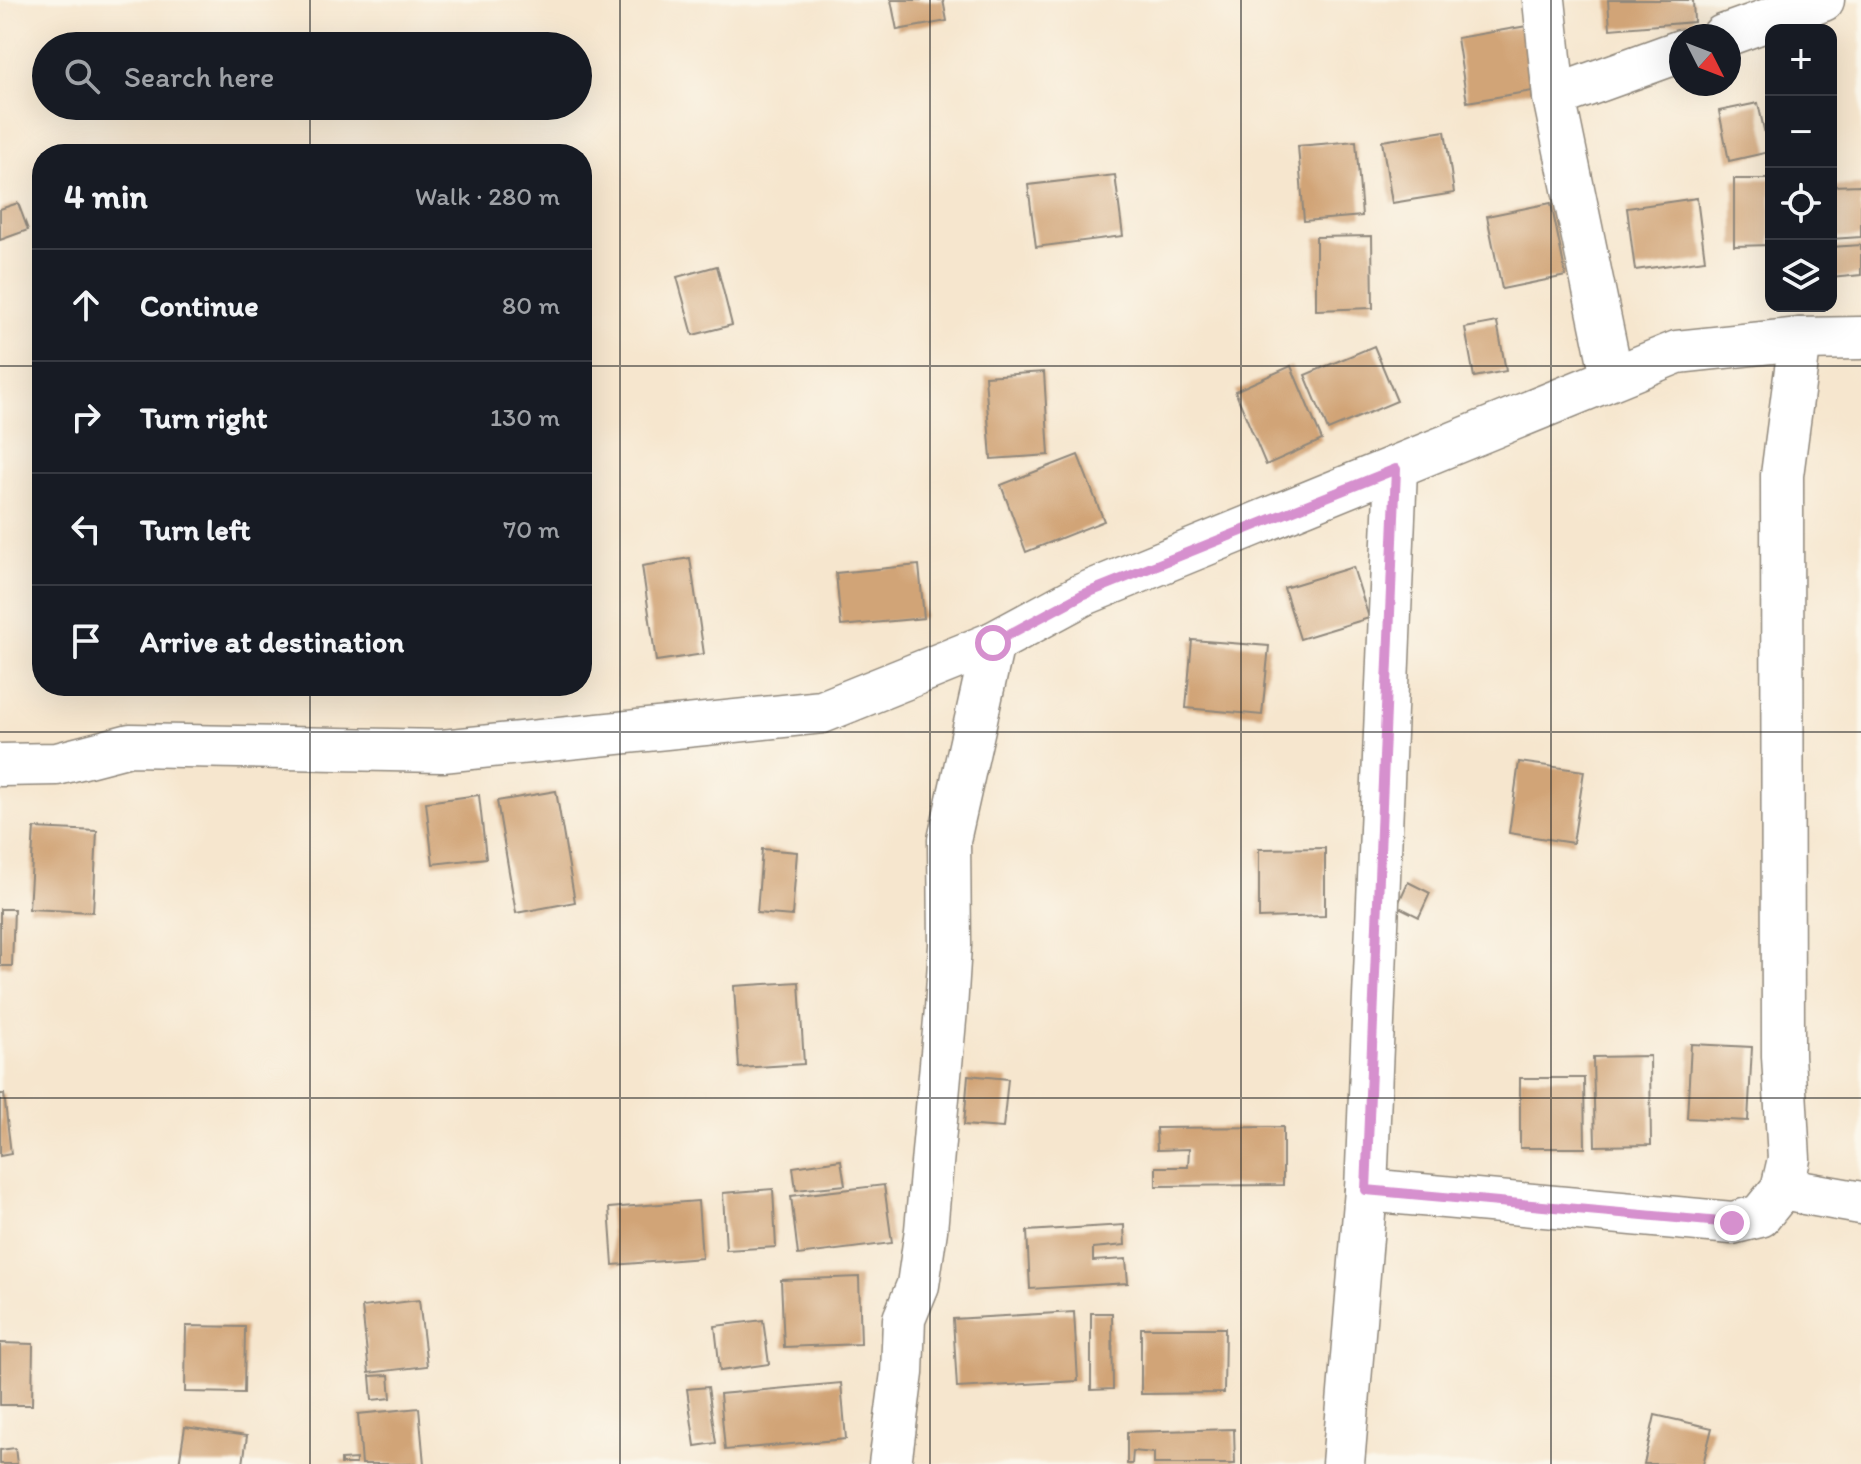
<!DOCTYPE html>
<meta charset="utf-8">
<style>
:root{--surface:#171b24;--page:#20242c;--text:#f1f3f6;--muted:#9ea1a6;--line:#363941}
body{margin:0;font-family:Itim,sans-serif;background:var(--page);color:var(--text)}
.controls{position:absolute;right:24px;top:24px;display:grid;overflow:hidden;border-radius:16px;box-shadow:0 8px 32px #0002}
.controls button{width:72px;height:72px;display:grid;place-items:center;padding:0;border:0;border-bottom:2px solid var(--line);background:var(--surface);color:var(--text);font:40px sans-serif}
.compass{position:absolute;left:1669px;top:24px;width:72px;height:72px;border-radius:50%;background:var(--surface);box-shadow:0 8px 32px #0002;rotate:132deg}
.stop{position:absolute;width:24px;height:24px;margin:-18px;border:6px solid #d690ce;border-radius:50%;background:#fff}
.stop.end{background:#d690ce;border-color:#fff;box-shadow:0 2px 8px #0008}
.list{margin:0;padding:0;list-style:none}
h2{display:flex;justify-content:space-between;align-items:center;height:104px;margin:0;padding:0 32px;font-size:34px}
h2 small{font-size:26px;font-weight:400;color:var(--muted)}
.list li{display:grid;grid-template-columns:52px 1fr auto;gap:24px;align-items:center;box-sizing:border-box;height:112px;padding:0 32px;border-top:2px solid var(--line)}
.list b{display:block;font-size:30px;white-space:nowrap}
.list em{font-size:26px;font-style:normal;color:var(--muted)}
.icon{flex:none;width:44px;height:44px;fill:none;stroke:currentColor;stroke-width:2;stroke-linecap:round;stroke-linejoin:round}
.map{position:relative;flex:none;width:1861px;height:1464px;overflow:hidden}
.search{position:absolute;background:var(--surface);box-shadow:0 8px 32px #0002;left:32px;top:32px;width:560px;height:88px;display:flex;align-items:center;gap:20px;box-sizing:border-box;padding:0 28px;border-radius:44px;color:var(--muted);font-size:30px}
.panel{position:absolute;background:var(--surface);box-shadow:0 8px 32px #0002;left:32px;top:144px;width:560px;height:552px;border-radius:32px}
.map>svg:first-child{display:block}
.building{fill:#d1a477}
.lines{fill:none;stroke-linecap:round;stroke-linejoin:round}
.minor-casing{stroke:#90887c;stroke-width:45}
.minor{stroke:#fff;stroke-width:42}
.route{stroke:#d690ce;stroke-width:10}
.grid{fill:none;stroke:#2b2b2b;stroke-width:2;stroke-opacity:0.55}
</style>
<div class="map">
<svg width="1861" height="1464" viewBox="0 0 1861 1464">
<rect width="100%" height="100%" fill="#fbf7ec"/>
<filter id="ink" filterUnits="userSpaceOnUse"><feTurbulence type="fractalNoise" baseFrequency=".0125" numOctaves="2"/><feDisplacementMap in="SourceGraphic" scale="16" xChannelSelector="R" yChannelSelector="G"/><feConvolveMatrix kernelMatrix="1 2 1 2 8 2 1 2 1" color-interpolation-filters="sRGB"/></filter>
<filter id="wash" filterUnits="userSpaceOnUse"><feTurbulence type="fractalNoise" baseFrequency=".006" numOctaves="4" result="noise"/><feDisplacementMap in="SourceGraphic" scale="32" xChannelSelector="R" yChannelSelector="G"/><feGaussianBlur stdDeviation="1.8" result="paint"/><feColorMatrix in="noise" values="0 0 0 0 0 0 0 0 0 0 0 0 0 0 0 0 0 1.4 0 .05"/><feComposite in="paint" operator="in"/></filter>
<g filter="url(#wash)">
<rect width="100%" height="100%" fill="#f6e6ce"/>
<g id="blocks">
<!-- building -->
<g class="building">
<polygon points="891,0 943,0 947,21 897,30"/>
<polygon points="1608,0 1693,0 1694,22 1610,29"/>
<polygon points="1533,25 1544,89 1467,102 1457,38"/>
<polygon points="1758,103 1769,152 1729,161 1719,111"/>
<polygon points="1445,131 1454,193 1392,203 1382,141"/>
<polygon points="1356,141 1362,216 1304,221 1298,146"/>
<polygon points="1115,175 1123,236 1036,247 1028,185"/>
<polygon points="1734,179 1771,179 1771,245 1734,246"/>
<polygon points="1861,185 1861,237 1831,239 1831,186"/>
<polygon points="1697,198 1705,260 1635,270 1627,208"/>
<polygon points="18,203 28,230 0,240 0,209"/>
<polygon points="1551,203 1566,276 1502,289 1487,216"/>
<polygon points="1372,236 1373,308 1316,310 1316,237"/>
<polygon points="1861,245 1861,275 1831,278 1831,247"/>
<polygon points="717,266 732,325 693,335 677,277"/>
<polygon points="1497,322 1506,371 1474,377 1465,328"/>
<polygon points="1374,346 1397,401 1328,430 1305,375"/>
<polygon points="1291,366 1322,440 1266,465 1235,391"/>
<polygon points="1044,372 1049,455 991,459 985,376"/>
<polygon points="1078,455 1104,521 1026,552 1001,485"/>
<polygon points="690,558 704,654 656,661 642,566"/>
<polygon points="919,565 924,618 841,626 836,573"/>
<polygon points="1353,567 1369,618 1300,639 1284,588"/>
<polygon points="1192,640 1269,646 1262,715 1186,708"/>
<polygon points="1519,762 1584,771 1573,843 1509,833"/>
<polygon points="556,791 575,902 516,913 497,801"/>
<polygon points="479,795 486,858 433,864 426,802"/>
<polygon points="34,828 97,831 93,912 29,909"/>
<polygon points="1325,848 1325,916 1259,918 1259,849"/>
<polygon points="762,849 797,852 792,916 757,913"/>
<polygon points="1408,882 1430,893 1419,917 1397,906"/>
<polygon points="0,909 14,909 12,966 0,966"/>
<polygon points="799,982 804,1064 739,1068 734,986"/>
<polygon points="1691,1044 1752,1047 1748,1121 1687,1118"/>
<polygon points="1650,1056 1651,1145 1595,1146 1593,1057"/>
<polygon points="968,1075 1008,1079 1003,1128 964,1125"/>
<polygon points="1520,1078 1584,1078 1585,1148 1520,1148"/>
<polygon points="0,1094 4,1094 11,1154 0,1156"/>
<polygon points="1283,1127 1283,1185 1156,1186 1156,1167 1188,1167 1189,1149 1157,1150 1156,1128"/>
<polygon points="841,1160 845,1185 796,1190 793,1167"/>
<polygon points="884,1185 892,1243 798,1255 791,1196"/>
<polygon points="773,1189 776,1247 726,1250 723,1193"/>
<polygon points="698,1201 702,1258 613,1265 609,1208"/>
<polygon points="1124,1225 1125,1245 1093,1248 1093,1261 1126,1259 1128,1283 1030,1289 1027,1231"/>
<polygon points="859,1277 861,1344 784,1347 781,1280"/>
<polygon points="419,1300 427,1366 369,1373 362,1307"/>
<polygon points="1074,1312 1078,1381 957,1388 953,1319"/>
<polygon points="1091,1313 1112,1313 1113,1389 1091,1390"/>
<polygon points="763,1320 769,1364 720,1371 715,1326"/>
<polygon points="186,1326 245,1327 244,1393 185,1392"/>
<polygon points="1141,1328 1225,1328 1224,1393 1141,1394"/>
<polygon points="0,1343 33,1344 32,1405 0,1405"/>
<polygon points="389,1375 391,1398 372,1400 370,1376"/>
<polygon points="841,1383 846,1439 725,1450 720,1394"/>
<polygon points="708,1387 716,1443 695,1446 687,1389"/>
<polygon points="419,1408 424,1464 362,1464 358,1414"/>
<polygon points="1655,1415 1712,1428 1703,1464 1644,1464"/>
<polygon points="185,1427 247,1436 243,1464 179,1464"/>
<polygon points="1234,1429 1235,1464 1154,1464 1154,1453 1133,1451 1132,1464 1127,1464 1127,1432"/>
<polygon points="15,1448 17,1464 0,1464 0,1450"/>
<polygon points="356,1459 356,1464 341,1464 341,1460"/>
</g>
</g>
</g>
<g filter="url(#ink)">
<use href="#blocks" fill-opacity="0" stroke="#90887c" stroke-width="2"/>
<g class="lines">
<!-- minor casing -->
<g class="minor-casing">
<g id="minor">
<polyline points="1544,0 1554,97 1612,377"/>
<polyline points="1723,36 1823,0"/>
<polyline points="1554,97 1681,51"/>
<polyline points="0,765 57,764 130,745 442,751 822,712 993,643 1082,595 1677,352 1800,339 1861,338"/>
<polyline points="1782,1189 1861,1203"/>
<polyline points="1366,1190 1732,1223 1760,1216 1782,1189 1789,1159 1783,1056 1782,475 1800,339"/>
<polyline points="890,1464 902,1373 904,1319 918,1285 926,1230 946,1009 950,945 949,840 993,643"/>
<polyline points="1343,1464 1366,1190 1396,469"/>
</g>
</g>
<!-- minor -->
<use href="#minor" class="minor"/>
</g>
</g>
<g class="lines" filter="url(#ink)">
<!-- route -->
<polyline class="route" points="993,643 1082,595 1396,469 1366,1190 1732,1223"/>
</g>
<!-- grid -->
<path class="grid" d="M310 0V46M620 0V1464M930 0V1464M1241 0V1464M1551 0V1464M310 106V154M0 366H42M582 366H1861M310 686V1464M0 732H1861M0 1098H1861"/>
</svg>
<div class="controls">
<button>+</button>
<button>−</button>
<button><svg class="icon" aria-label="locate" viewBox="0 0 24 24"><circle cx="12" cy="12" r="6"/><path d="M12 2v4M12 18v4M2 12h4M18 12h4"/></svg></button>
<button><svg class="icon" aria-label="layers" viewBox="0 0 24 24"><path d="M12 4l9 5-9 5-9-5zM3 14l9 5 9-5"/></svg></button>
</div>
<svg class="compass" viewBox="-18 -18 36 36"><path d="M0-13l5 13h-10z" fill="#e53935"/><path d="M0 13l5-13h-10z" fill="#9ea1a6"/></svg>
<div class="stop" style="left:993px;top:643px"></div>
<div class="stop end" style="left:1732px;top:1223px"></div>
<div class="search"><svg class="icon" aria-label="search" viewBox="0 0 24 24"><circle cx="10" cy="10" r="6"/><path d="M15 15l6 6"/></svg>Search here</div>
<section class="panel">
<h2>4 min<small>Walk · 280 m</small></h2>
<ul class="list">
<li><svg class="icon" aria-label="ahead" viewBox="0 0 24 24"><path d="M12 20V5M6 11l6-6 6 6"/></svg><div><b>Continue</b></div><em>80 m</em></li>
<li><svg class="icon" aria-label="right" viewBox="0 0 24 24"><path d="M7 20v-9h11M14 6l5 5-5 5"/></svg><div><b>Turn right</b></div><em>130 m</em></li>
<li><svg class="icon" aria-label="left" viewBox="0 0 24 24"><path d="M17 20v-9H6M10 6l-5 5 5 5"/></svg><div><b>Turn left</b></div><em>70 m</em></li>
<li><svg class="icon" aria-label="arrive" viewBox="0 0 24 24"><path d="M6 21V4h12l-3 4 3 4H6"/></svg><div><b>Arrive at destination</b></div></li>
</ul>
</section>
</div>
